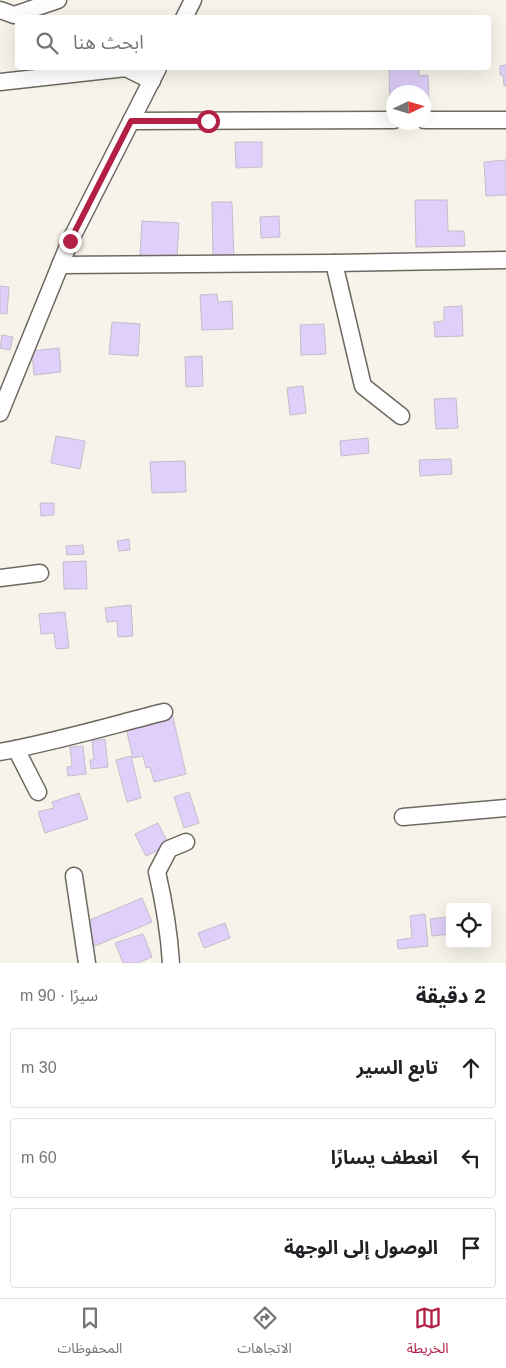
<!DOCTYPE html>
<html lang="ar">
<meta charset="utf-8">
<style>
:root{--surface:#fff;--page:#f6f6f6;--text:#202124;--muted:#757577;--line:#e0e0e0;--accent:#b32045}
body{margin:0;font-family:Arial,"Noto Sans Arabic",sans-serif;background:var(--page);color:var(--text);direction:rtl}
.controls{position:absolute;right:15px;bottom:15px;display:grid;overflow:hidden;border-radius:5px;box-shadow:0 5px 20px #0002}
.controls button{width:45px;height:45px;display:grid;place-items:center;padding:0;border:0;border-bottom:1px solid var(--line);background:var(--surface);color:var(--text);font:25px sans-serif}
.compass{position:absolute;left:386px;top:85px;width:45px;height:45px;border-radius:50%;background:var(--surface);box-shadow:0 5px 20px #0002;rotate:86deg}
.stop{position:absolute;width:15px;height:15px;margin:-11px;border:4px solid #b32045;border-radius:50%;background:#fff}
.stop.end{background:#b32045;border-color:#fff;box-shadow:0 1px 5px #0008}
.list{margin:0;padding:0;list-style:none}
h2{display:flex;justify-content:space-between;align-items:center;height:65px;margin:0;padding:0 20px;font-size:21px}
h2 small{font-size:16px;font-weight:400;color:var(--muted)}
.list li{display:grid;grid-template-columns:32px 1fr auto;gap:15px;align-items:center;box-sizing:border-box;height:80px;margin:0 10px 10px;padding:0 10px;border:1px solid var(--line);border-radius:5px}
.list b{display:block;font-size:19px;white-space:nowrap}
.list em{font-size:16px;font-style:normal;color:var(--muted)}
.icon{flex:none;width:28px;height:28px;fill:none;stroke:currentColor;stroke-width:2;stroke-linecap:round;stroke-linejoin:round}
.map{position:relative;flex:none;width:506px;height:963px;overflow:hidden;direction:ltr}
.search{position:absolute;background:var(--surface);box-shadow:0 5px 20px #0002;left:15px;right:15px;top:15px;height:55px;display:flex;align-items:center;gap:12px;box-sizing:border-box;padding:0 18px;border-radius:5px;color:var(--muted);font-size:19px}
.sheet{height:335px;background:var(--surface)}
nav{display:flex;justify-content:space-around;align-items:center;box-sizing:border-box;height:70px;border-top:1px solid var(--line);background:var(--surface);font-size:14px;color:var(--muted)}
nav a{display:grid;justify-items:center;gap:2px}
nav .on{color:var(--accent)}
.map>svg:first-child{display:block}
.building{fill:#e0cffa;stroke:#c2bfc8}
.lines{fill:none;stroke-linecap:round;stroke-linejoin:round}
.street-casing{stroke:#6d6961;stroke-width:19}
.street{stroke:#fff;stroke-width:16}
.route{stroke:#b32045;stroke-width:6}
</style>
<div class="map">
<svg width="506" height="963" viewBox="0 0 506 963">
<rect width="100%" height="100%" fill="#f7f3ea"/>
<!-- building -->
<g class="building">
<polygon points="506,65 506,86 504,86 503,75 500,75 500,66"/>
<polygon points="389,68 419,68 419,76 428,75 429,104 424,104 424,92 394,92 394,102 390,103"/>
<polygon points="235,142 262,142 262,167 236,168"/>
<polygon points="506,160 506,195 486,196 484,162"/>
<polygon points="415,200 447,200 448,231 464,231 465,246 416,247"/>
<polygon points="212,202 232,202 234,259 213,259"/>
<polygon points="279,216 280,237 261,238 260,217"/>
<polygon points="142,221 179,223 177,257 140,255"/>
<polygon points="0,286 9,287 7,314 0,313"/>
<polygon points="217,294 218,302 232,301 233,329 202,330 200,295"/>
<polygon points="462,306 463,336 435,337 434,322 444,321 444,307"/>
<polygon points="112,322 140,324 138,356 109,354"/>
<polygon points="324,324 326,354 301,355 300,325"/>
<polygon points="2,335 13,337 10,350 0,348"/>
<polygon points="59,348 61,372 34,375 32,351"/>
<polygon points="202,356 203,386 186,387 185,357"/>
<polygon points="303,386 306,413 290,415 287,388"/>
<polygon points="456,398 458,428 436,429 434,399"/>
<polygon points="56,436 85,441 80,469 51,463"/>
<polygon points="368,438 369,453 341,456 340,441"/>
<polygon points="451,459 452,474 420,476 419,460"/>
<polygon points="185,461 186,492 152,493 150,462"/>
<polygon points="40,503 54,503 54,515 41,516"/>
<polygon points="129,539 130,550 119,551 117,541"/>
<polygon points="83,545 84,554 67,555 66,546"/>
<polygon points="86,561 87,589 64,589 63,562"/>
<polygon points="131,605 133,636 118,637 117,621 107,622 105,608"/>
<polygon points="65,612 69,648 56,649 54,633 41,634 39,614"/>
<polygon points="172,713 186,774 154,782 150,767 146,768 143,756 133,758 125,724"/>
<polygon points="105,739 108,767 91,769 90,760 94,760 92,741"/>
<polygon points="83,746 86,774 68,776 67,767 72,766 70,747"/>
<polygon points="131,756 141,798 127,802 116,760"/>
<polygon points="189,792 199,823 184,828 174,797"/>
<polygon points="79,793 88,819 45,833 38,812 54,808 52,802"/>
<polygon points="158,823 169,845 146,856 135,834"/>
<polygon points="142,898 152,922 95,946 85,922"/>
<polygon points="425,914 428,946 398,949 397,940 412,938 410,916"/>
<polygon points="448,917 450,934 432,936 430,919"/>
<polygon points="225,923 230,938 204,948 198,933"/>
<polygon points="143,934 152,957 138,963 123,963 115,943"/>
</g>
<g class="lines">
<!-- street casing -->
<g class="street-casing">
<g id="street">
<polyline points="0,10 14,15 58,0"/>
<polyline points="184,18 193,0"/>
<polyline points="0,82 126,68 152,81"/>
<polyline points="424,120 506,120"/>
<polyline points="131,121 394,120"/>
<polyline points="334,263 363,386 401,416"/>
<polyline points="60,265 334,263 506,260"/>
<polyline points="0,413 70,241 158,68"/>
<polyline points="0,578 40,573"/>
<polyline points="16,749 38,792"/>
<path d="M0 752C55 742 109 726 164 712"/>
<polyline points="403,817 506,808"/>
<polyline points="74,876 87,963"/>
<path d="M171 963C169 932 164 902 157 872L169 849 186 842"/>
</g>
</g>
<!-- street -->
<use href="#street" class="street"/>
</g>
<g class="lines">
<!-- route -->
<polyline class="route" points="70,241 131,121 208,121"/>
</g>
</svg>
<div class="controls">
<button><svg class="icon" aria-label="locate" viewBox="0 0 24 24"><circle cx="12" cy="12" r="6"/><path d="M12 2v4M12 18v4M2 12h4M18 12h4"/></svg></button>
</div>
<svg class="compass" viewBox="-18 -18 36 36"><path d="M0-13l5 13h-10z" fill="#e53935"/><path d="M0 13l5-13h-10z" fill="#757577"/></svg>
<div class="stop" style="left:208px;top:121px"></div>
<div class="stop end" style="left:70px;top:241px"></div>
<div class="search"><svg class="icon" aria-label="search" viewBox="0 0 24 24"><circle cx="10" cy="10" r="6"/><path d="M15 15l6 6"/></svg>ابحث هنا</div>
</div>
<section class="sheet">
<h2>2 دقيقة<small>سيرًا · 90 m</small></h2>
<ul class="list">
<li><svg class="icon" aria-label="ahead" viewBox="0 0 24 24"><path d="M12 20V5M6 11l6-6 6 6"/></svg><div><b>تابع السير</b></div><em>30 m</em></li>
<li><svg class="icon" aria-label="left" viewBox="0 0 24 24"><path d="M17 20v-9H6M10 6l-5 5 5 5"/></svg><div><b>انعطف يسارًا</b></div><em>60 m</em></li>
<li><svg class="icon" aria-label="arrive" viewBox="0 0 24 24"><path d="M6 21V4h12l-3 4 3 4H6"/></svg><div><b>الوصول إلى الوجهة</b></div></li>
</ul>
</section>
<nav>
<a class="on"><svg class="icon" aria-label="map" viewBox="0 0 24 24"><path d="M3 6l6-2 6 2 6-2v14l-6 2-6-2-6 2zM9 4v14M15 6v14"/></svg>الخريطة</a>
<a><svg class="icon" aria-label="directions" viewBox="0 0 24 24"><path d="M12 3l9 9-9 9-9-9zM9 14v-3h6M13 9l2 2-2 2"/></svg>الاتجاهات</a>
<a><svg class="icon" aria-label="saved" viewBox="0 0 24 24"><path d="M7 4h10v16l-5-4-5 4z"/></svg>المحفوظات</a>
</nav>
